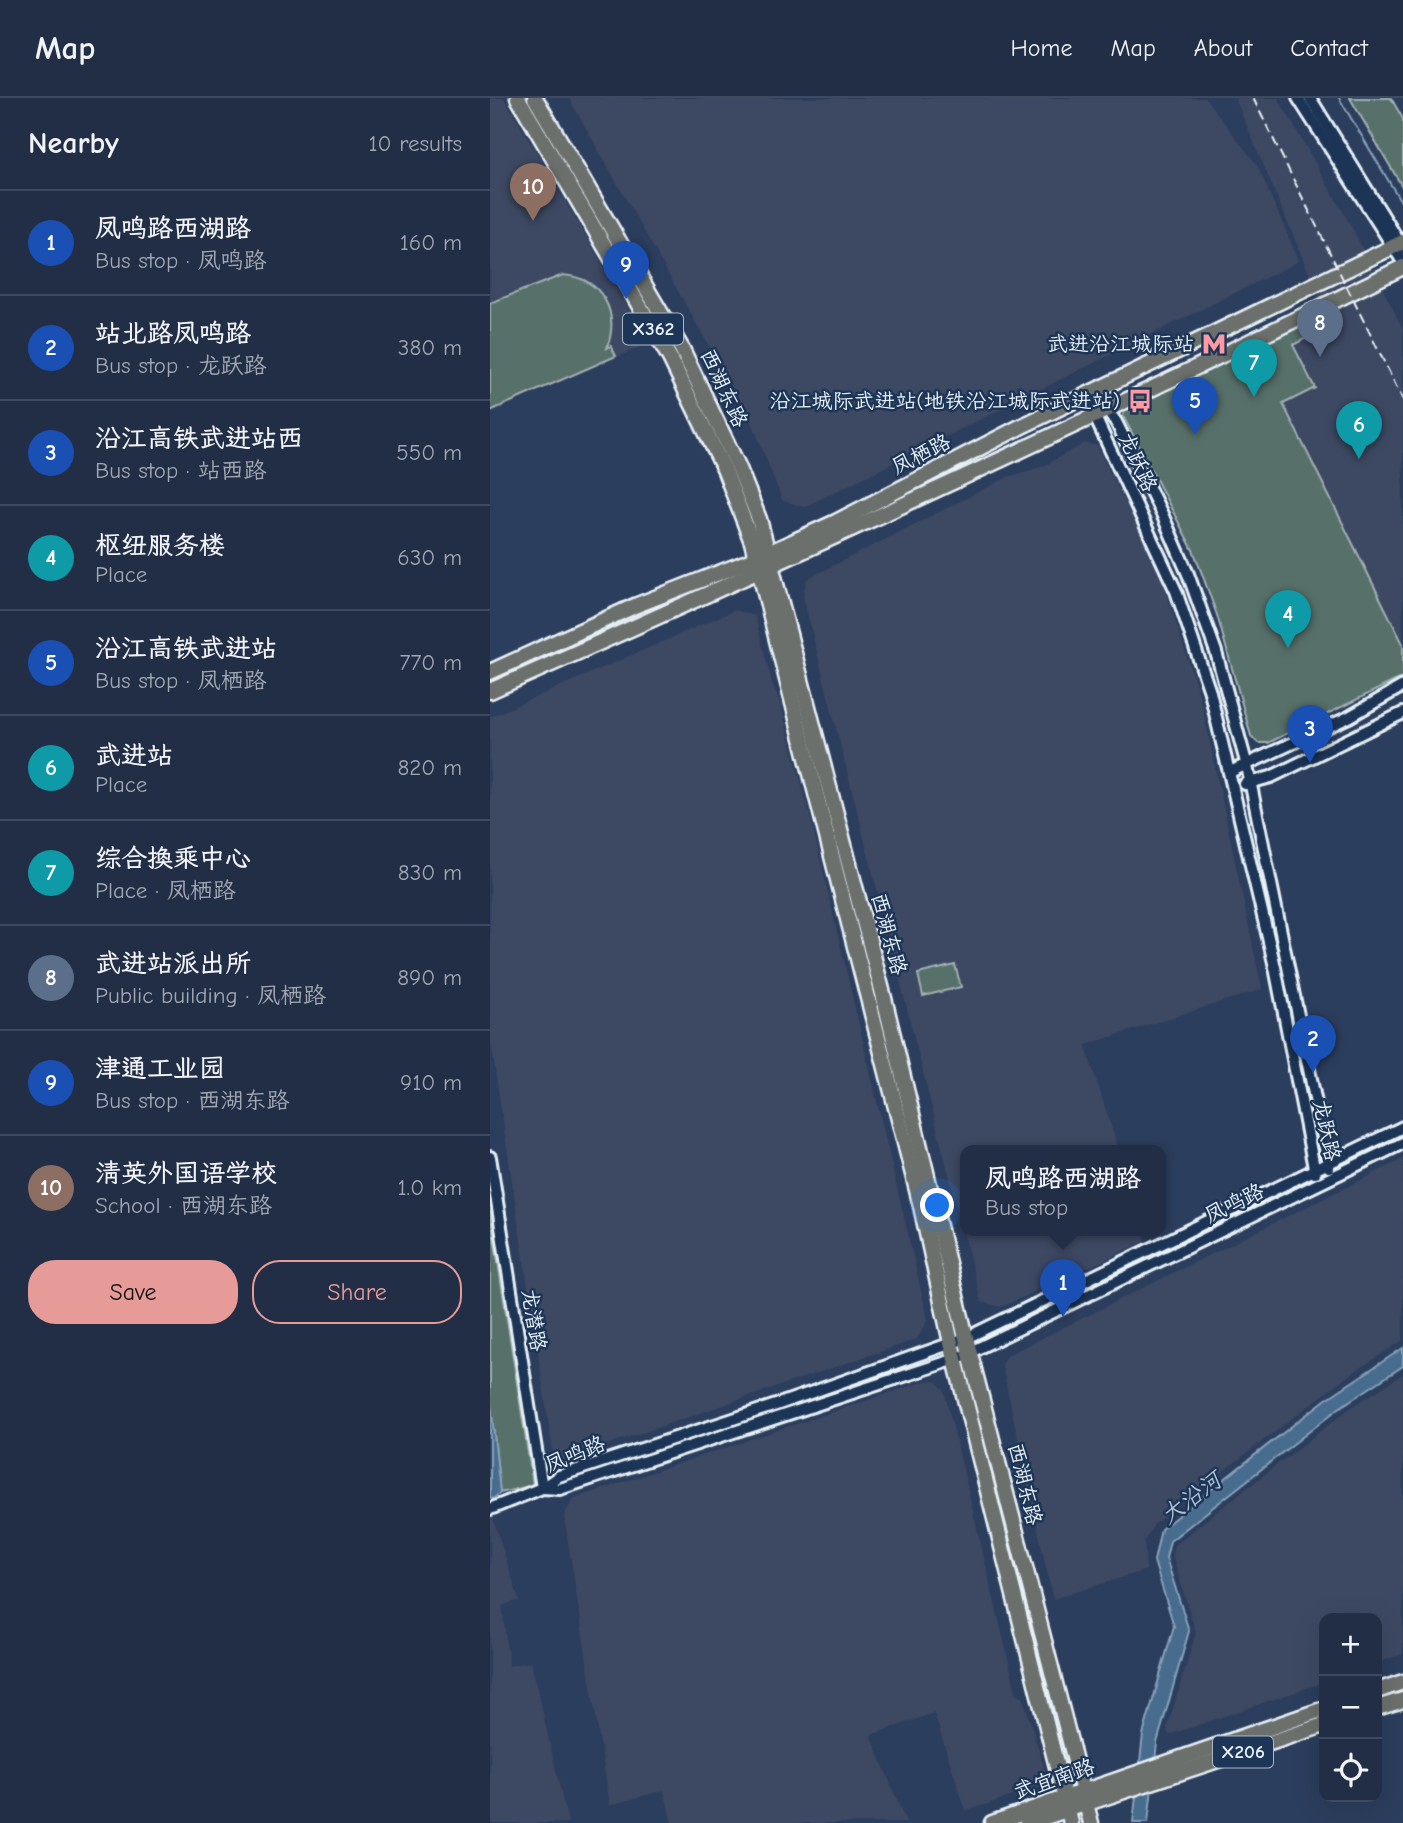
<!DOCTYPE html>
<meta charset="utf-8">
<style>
:root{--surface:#212e46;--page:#29364d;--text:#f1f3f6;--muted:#a2a8b3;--line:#3e4a5f;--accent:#e69b98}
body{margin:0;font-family:"Comic Neue","LXGW WenKai TC",sans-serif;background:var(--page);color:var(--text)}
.controls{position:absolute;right:21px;bottom:21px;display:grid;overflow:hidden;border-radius:14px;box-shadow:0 7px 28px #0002}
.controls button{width:63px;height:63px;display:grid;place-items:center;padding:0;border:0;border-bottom:2px solid var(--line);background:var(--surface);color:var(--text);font:35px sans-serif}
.you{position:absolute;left:448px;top:1108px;width:24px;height:24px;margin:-18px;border:5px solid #fff;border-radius:50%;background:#1a73e8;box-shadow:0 0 0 10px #1a73e833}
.badge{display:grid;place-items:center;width:46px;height:46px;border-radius:50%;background:var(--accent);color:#fff;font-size:23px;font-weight:700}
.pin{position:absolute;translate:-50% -58px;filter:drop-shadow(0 2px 4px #0008)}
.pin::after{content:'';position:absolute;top:37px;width:24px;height:21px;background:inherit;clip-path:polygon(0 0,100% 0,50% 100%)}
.popup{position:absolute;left:470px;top:1047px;width:206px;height:91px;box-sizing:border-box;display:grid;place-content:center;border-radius:14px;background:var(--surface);filter:drop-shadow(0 2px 5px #0005);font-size:23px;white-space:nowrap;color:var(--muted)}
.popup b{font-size:26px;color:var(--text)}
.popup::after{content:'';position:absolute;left:50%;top:100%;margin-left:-14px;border:14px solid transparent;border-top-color:var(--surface)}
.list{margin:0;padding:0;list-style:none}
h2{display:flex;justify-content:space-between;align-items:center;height:91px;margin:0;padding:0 28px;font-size:30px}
h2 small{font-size:23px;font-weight:400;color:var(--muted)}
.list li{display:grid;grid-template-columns:46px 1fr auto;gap:21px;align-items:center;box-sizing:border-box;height:105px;padding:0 28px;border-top:2px solid var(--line)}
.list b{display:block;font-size:26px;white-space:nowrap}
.list p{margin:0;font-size:23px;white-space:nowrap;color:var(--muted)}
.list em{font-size:23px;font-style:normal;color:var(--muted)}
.actions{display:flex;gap:14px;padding:21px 28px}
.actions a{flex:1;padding:16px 0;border:2px solid var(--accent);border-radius:28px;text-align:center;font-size:24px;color:var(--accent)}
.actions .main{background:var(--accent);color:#111}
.icon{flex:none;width:38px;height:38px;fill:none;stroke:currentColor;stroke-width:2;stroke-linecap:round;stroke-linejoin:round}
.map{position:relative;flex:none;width:913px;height:1725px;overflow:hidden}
header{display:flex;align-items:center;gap:42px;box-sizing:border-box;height:98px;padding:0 35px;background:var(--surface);border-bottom:2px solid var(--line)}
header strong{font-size:33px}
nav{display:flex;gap:38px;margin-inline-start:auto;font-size:24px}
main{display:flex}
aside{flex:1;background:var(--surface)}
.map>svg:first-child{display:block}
.built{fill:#3e4964}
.green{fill:#586f6b;stroke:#a0b0b2;stroke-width:2}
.water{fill:#466c8e;stroke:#87a1b8;stroke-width:2}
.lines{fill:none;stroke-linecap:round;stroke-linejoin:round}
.stream{stroke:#87a1b8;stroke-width:2}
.minor-casing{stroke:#e8f1f8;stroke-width:16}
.major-casing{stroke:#e8f1f8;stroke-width:19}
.minor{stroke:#1d3557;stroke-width:10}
.major{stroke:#6c706d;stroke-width:14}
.rail{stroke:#e8f1f8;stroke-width:2;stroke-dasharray:10 5;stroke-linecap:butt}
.labels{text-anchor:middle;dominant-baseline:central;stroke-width:5;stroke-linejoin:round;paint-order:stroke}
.shield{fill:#1d3557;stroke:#abb9c8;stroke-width:2}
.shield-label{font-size:19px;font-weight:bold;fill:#e8f1f8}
.poi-label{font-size:21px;fill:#e8f1f8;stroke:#1d3557;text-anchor:end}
.street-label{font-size:21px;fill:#e8f1f8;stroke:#1d3557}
.water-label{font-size:23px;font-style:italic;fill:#afc2d3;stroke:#1d3557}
</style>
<header>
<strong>Map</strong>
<nav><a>Home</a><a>Map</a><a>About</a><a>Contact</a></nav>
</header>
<main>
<aside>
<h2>Nearby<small>10 results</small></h2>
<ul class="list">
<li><span class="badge" style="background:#1a4fb4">1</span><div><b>凤鸣路西湖路</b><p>Bus stop · 凤鸣路</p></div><em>160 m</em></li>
<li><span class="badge" style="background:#1a4fb4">2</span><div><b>站北路凤鸣路</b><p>Bus stop · 龙跃路</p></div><em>380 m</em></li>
<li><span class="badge" style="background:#1a4fb4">3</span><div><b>沿江高铁武进站西</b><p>Bus stop · 站西路</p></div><em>550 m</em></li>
<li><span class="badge" style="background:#0f9aa8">4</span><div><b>枢纽服务楼</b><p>Place</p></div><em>630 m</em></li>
<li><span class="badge" style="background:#1a4fb4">5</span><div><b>沿江高铁武进站</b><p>Bus stop · 凤栖路</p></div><em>770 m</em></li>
<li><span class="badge" style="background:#0f9aa8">6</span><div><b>武进站</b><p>Place</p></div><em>820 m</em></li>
<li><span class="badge" style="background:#0f9aa8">7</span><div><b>综合换乘中心</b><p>Place · 凤栖路</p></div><em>830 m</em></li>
<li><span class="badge" style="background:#5c6f8a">8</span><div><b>武进站派出所</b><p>Public building · 凤栖路</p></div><em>890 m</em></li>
<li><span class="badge" style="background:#1a4fb4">9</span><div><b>津通工业园</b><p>Bus stop · 西湖东路</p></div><em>910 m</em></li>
<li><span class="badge" style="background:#8d6e63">10</span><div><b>清英外国语学校</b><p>School · 西湖东路</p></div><em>1.0 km</em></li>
</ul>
<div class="actions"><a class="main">Save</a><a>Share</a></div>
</aside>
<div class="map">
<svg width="913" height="1725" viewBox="0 0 913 1725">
<rect width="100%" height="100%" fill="#2c3e5d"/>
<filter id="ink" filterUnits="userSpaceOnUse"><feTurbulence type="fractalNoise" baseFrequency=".0143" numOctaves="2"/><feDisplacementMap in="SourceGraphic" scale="14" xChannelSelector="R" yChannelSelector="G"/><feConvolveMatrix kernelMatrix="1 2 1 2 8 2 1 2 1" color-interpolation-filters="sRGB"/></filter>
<g filter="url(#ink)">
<!-- built -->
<g class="built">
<polygon points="0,0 14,0 159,245 0,315"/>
<polygon points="79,0 715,0 767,67 809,163 314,409 292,402 262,324"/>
<polygon points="745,0 788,0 860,126 913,231 913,546 793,305 803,247 841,227"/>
<polygon points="595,345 607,348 671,478 711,603 772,891 595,947 629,1053 475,1053 475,1133 653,1133 656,1143 511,1209 491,1204 313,498 317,481 518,379 554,368"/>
<polygon points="245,512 265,518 282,585 290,604 320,718 438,1222 427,1241 72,1362 63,1354 0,937 0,619"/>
<polygon points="913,1061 913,1242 855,1280 664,1426 654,1443 656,1472 563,1501 512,1267 516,1258"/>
<polygon points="913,1276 913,1556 887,1565 887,1520 834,1520 834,1584 679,1637 677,1630 706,1535 682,1456 684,1447 859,1311"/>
<polygon points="435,1283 446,1283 454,1292 526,1594 533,1600 559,1686 476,1713 444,1615 381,1637 416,1725 182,1725 174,1692 120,1707 74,1418 83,1401"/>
<polygon points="0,1411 29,1502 12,1508 19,1568 41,1564 78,1725 0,1725"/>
</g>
<!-- green -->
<g class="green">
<polygon points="860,0 901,0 913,21 913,90"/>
<path d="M73 177C112 180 130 214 117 250L121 248 126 258 0 313V205Z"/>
<polygon points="836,216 841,227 803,247 825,290 793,306 913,546 913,579 778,645 768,645 761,638 727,517 704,454 633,318 635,312"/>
<polygon points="465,867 471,889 433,898 428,876"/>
<polygon points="0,1113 43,1387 10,1395 0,1298"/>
</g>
<!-- water -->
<g class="water">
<polygon points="913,1250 913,1268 849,1310 680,1443 676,1460 699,1533 667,1645 658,1725 643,1725 653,1637 684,1528 664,1463 671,1431 835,1302"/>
<polygon points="0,1298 10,1395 3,1401 0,1399"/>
</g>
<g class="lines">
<!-- stream -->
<polyline class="stream" points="849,0 913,107"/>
<!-- minor casing -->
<g class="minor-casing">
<g id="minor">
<polyline points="808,0 913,164"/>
<polyline points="820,0 913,150"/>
<polyline points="604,294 605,319 686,493 720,594 785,869 825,1075"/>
<polyline points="604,294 626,324 672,416 698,476 726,554 757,668 839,1069"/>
<polyline points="740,674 859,619 913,588"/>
<polyline points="755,686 781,679 913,615"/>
<polyline points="0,1059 52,1390"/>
<polyline points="52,1390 70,1391 466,1261 913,1045"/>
<polyline points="0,1411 52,1390 69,1378 286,1307 476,1240 913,1029"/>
</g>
</g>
<!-- major casing -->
<g class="major-casing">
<g id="major">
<polyline points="28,0 180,260 235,373 262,444 431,1108 461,1245 581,1725"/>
<polyline points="45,0 192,251 248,368 269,421 393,896 480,1256 601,1725"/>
<polyline points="0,574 147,507 267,460 346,424 530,329 913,144"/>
<path d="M0 593C307 458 612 317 913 169"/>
<polyline points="887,1593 913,1584"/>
<polyline points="887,1610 913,1602"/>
<polyline points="502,1725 834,1611"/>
<polyline points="537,1725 834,1627"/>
</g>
</g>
<!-- minor -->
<use href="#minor" class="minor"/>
<!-- major -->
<use href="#major" class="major"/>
<!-- rail -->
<polyline class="rail" points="763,0 913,302"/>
</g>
</g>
<!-- icons -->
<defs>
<g id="metro-bare" transform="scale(1.89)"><path d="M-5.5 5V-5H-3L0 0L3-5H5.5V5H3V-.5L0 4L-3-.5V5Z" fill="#ff9aa2" stroke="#1d3557" stroke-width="2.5" paint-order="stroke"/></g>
<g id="bus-bare" transform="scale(1.89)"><path d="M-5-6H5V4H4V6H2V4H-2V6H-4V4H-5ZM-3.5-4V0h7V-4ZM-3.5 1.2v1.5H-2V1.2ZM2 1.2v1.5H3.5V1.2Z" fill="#ff9aa2" stroke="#1d3557" stroke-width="2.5" paint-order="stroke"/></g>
</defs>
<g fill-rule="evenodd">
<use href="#metro-bare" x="724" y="246"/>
<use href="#bus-bare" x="650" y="303"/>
</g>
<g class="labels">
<!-- shield labels -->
<g class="shield">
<rect x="133" y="215.5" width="60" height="31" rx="5"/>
<rect x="723" y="1638.5" width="60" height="31" rx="5"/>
</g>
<g class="shield-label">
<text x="163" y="231">X362</text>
<text x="753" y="1654">X206</text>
</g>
<!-- poi labels -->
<g class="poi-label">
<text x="704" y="246">武进沿江城际站</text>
<text x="630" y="303">沿江城际武进站(地铁沿江城际武进站)</text>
</g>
<!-- street labels -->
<g class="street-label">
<text transform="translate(234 290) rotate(65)">西湖东路</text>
<text transform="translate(431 356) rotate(-27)">凤栖路</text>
<text transform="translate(648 364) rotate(65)">龙跃路</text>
<text transform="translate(399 836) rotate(75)">西湖东路</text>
<text transform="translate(837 1032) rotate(78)">龙跃路</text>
<text transform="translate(744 1105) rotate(-26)">凤鸣路</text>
<text transform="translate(44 1222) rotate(81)">龙潜路</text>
<text transform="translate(85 1356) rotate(-22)">凤鸣路</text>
<text transform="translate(535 1386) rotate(76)">西湖东路</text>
<text transform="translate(564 1681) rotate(-19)">武宜南路</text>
</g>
<!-- water labels -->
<g class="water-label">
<text transform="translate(701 1400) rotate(-37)">大沿河</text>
</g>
</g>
</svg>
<div class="controls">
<button>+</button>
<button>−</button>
<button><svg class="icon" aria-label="locate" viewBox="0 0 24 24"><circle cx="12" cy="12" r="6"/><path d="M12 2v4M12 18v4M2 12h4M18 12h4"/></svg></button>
</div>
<div class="you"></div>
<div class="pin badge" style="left:573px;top:1219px;background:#1a4fb4">1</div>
<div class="popup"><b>凤鸣路西湖路</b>Bus stop</div>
<div class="pin badge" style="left:823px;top:975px;background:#1a4fb4">2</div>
<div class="pin badge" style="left:820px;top:665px;background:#1a4fb4">3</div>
<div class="pin badge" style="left:798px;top:550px;background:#0f9aa8">4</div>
<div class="pin badge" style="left:705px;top:337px;background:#1a4fb4">5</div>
<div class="pin badge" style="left:869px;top:361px;background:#0f9aa8">6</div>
<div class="pin badge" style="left:764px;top:299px;background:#0f9aa8">7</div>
<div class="pin badge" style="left:830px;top:259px;background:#5c6f8a">8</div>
<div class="pin badge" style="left:136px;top:201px;background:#1a4fb4">9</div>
<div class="pin badge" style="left:43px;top:123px;background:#8d6e63">10</div>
</div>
</main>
